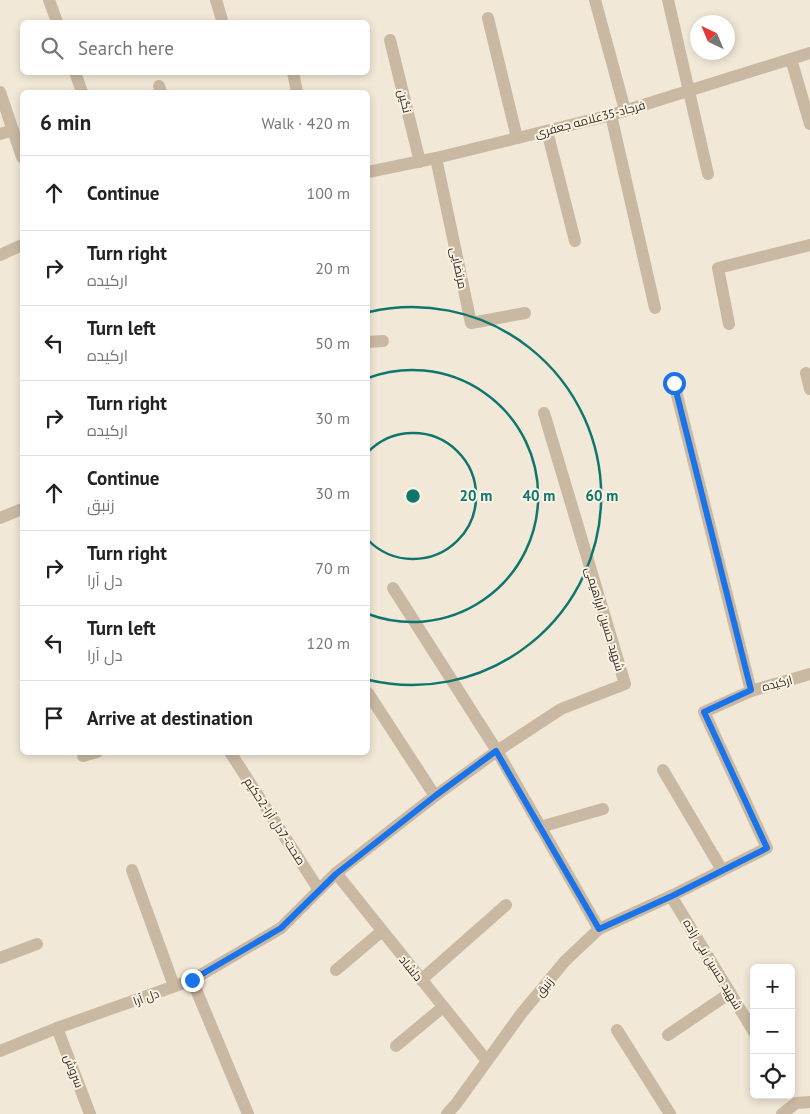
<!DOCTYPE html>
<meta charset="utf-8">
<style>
:root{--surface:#fff;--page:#f6f6f6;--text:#222;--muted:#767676;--line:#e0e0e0}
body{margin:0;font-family:"PT Sans",Cairo,sans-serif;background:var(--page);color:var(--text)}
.controls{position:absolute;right:15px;bottom:15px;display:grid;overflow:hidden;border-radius:8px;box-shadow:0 2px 8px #0003}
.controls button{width:45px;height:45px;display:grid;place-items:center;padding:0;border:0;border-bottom:1px solid var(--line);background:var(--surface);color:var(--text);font:25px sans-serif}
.compass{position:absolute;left:690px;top:15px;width:45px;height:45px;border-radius:50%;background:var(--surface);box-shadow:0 2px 8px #0003;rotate:316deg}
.stop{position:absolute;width:15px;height:15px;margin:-11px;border:4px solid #1a73e8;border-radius:50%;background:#fff}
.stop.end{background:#1a73e8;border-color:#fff;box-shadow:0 1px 5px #0008}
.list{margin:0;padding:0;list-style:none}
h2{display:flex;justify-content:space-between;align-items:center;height:65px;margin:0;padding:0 20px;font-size:21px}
h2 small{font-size:16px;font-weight:400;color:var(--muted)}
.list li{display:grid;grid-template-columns:32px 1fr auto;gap:15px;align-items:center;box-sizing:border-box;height:75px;padding:0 20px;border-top:1px solid var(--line)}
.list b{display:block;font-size:19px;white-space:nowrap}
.list p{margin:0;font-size:16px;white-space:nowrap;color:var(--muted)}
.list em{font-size:16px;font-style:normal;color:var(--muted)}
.icon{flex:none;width:28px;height:28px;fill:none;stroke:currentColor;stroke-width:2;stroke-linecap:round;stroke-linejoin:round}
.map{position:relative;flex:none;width:810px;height:1114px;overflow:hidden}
.search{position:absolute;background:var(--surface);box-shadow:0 2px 8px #0003;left:20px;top:20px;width:350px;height:55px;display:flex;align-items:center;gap:12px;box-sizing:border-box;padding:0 18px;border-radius:8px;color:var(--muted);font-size:19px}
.panel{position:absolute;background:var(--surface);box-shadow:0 2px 8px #0003;left:20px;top:90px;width:350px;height:665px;border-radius:8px}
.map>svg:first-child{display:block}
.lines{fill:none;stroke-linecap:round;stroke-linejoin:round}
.street{stroke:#cab9a2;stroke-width:12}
.route{stroke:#1a73e8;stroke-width:6}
.ring{fill:none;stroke:#0f766e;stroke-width:2.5}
.labels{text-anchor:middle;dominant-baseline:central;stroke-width:4;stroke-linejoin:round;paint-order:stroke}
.street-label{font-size:12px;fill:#352c25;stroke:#faf2e3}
.centre{fill:#0f766e;stroke:#faf2e3;stroke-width:2.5}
.ring-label{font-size:15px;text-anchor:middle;font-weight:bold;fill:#0f766e;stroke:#faf2e3;stroke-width:4;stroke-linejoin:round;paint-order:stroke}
</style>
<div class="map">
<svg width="810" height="1114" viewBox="0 0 810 1114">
<rect width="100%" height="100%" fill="#f2e8d7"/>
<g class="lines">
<!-- street -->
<g class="street">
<polyline points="49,0 57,22"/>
<polyline points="216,0 222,20"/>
<polyline points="595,0 625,110"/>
<polyline points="668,0 708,174"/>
<polyline points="488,18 517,138"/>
<polyline points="390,40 420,162"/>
<polyline points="791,59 810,124"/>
<polyline points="75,72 82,92"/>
<polyline points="293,72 297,92"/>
<polyline points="159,86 161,92"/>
<polyline points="0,92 22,157"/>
<polyline points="611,115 655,308"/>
<polyline points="547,131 575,241"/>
<polyline points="0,134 13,130"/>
<polyline points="436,158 471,323 525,313"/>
<polyline points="368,172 436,158 611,115 810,53"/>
<polyline points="0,255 22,245"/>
<polyline points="729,324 718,268 810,245"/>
<polyline points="368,342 383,341"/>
<polyline points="806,373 810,389"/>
<polyline points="674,383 751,691"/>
<polyline points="0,518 22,509"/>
<polyline points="393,588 497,751 561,709 625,684 544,413"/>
<polyline points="368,693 435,796"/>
<polyline points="230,752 319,890"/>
<polyline points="83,756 97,752"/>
<polyline points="663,770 722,870"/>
<polyline points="540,827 603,809"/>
<polyline points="132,870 174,986"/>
<polyline points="336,873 487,1061"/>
<polyline points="671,896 754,1032"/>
<polyline points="0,958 37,944"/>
<polyline points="336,970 382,931"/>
<polyline points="192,980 248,1114"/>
<polyline points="421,980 506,905"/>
<polyline points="57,1028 90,1114"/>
<polyline points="617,1030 670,1114"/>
<polyline points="668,1035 730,993"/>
<polyline points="396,1046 443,1007"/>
<polyline points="0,1051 57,1028 192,980 281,928 336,873 435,796 497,751 599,929"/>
<polyline points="447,1114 456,1104 521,1014 565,961 599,929 671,896 767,848 704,712 751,691 810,674"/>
<polyline points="782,1114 796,1103 810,1102"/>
</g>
</g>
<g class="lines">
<!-- route -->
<polyline class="route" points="192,980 281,928 336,874 435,796 496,751 599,929 672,896 767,848 704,712 751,690 674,383"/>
</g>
<!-- distance rings -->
<g class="ring">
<path d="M368 452A63 63 0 1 1 368 540"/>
<path d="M368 378A126 126 0 1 1 368 614"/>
<path d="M369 312A189 189 0 1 1 369 680"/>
</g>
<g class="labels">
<!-- street labels -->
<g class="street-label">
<text transform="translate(405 101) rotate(76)">نگین</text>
<text transform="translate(590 119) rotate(-15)">فرجاد-35علامه جعفری</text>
<text transform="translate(459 268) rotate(78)">مرتضایی</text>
<text transform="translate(605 619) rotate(73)">شهید حسین ابراهیمی</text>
<text transform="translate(777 683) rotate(-15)">ارکیده</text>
<text transform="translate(275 821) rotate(57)">صحت-7دل آرا-2حکیم</text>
<text transform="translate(713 964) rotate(59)">شهید حسین نبی زاده</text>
<text transform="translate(411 968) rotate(51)">دلشاد</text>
<text transform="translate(544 987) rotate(-51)">زنبق</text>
<text transform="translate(146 997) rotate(-20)">دل آرا</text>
<text transform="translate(74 1071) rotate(69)">سروش</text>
</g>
</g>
<circle cx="413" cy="496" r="8" class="centre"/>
<g class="ring-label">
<text x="476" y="501">20 m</text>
<text x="539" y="501">40 m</text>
<text x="602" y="501">60 m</text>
</g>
</svg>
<div class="controls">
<button>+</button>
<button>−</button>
<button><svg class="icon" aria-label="locate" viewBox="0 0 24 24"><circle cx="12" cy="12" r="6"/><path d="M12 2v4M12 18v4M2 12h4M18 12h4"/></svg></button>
</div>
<svg class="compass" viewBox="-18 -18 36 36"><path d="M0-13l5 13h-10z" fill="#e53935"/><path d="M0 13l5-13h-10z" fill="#767676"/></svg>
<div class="stop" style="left:674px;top:383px"></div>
<div class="stop end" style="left:192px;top:980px"></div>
<div class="search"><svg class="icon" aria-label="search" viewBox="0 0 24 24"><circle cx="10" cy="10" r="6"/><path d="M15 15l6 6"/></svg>Search here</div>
<section class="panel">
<h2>6 min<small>Walk · 420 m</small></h2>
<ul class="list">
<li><svg class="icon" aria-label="ahead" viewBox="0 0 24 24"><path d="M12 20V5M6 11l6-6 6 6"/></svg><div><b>Continue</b></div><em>100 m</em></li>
<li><svg class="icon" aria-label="right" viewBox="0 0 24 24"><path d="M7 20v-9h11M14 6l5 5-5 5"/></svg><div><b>Turn right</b><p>ارکیده</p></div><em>20 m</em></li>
<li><svg class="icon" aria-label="left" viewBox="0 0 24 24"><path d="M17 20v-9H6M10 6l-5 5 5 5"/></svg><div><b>Turn left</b><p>ارکیده</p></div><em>50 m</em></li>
<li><svg class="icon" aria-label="right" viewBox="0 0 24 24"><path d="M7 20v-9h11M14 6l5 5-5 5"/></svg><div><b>Turn right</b><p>ارکیده</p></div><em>30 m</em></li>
<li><svg class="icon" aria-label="ahead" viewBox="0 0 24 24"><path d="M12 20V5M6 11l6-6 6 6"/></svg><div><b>Continue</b><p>زنبق</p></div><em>30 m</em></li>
<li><svg class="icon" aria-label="right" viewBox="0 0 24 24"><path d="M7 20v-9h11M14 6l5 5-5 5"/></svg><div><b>Turn right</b><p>دل آرا</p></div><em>70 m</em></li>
<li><svg class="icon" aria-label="left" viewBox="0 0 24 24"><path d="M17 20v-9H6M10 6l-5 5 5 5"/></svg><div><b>Turn left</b><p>دل آرا</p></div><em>120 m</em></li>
<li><svg class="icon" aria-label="arrive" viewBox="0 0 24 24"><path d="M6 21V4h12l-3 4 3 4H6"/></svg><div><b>Arrive at destination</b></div></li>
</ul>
</section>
</div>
